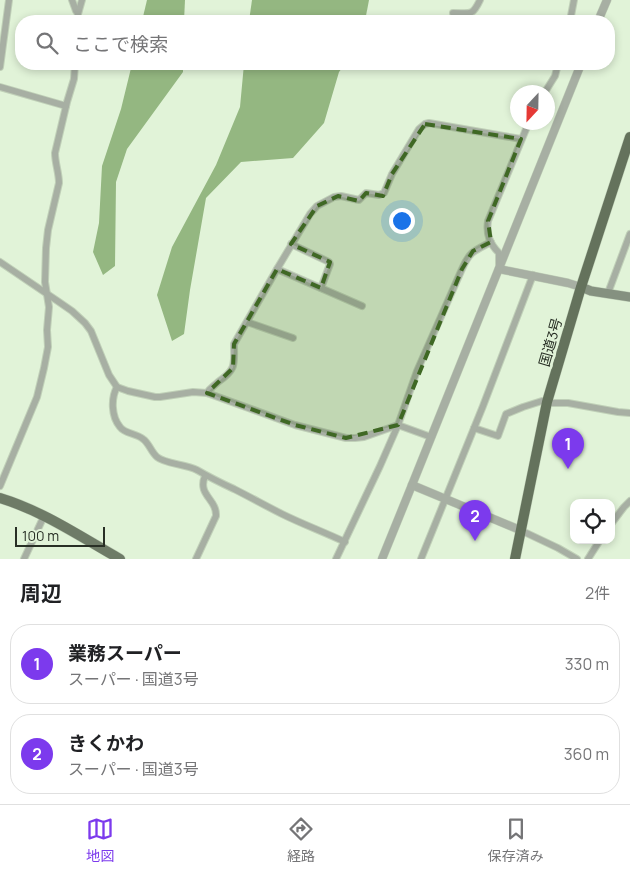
<!DOCTYPE html>
<html lang="ja">
<meta charset="utf-8">
<style>
:root{--surface:#fff;--page:#f6f6f6;--text:#202124;--muted:#757577;--line:#e0e0e0;--accent:#7c3aed}
body{margin:0;font-family:Manrope,"Noto Sans JP",sans-serif;background:var(--page);color:var(--text)}
.controls{position:absolute;right:15px;bottom:15px;display:grid;overflow:hidden;border-radius:10px;box-shadow:0 2px 8px #0003}
.controls button{width:45px;height:45px;display:grid;place-items:center;padding:0;border:0;border-bottom:1px solid var(--line);background:var(--surface);color:var(--text);font:25px sans-serif}
.compass{position:absolute;left:510px;top:85px;width:45px;height:45px;border-radius:50%;background:var(--surface);box-shadow:0 2px 8px #0003;rotate:202deg}
.scale{position:absolute;left:15px;bottom:12px;width:90px;box-sizing:border-box;padding-left:5px;border:2px solid #282f25;border-top:0;font-size:14px;line-height:18px;white-space:nowrap;color:#282f25;-webkit-text-stroke:4px #e1f3d8;paint-order:stroke}
.you{position:absolute;left:401px;top:220px;width:18px;height:18px;margin:-12px;border:4px solid #fff;border-radius:50%;background:#1a73e8;box-shadow:0 0 0 8px #1a73e833}
.badge{display:grid;place-items:center;width:32px;height:32px;border-radius:50%;background:var(--accent);color:#fff;font-size:16px;font-weight:700}
.pin{position:absolute;translate:-50% -41px;filter:drop-shadow(0 1px 2px #0008)}
.pin::after{content:'';position:absolute;top:26px;width:18px;height:15px;background:inherit;clip-path:polygon(0 0,100% 0,50% 100%)}
.list{margin:0;padding:0;list-style:none}
h2{display:flex;justify-content:space-between;align-items:center;height:65px;margin:0;padding:0 20px;font-size:21px}
h2 small{font-size:16px;font-weight:400;color:var(--muted)}
.list li{display:grid;grid-template-columns:32px 1fr auto;gap:15px;align-items:center;box-sizing:border-box;height:80px;margin:0 10px 10px;padding:0 10px;border:1px solid var(--line);border-radius:20px}
.list b{display:block;font-size:19px;white-space:nowrap}
.list p{margin:0;font-size:16px;white-space:nowrap;color:var(--muted)}
.list em{font-size:16px;font-style:normal;color:var(--muted)}
.icon{flex:none;width:28px;height:28px;fill:none;stroke:currentColor;stroke-width:2;stroke-linecap:round;stroke-linejoin:round}
.map{position:relative;flex:none;width:630px;height:559px;overflow:hidden}
.search{position:absolute;background:var(--surface);box-shadow:0 2px 8px #0003;left:15px;right:15px;top:15px;height:55px;display:flex;align-items:center;gap:12px;box-sizing:border-box;padding:0 18px;border-radius:20px;color:var(--muted);font-size:19px}
.sheet{height:245px;background:var(--surface)}
nav{display:flex;justify-content:space-around;align-items:center;box-sizing:border-box;height:70px;border-top:1px solid var(--line);background:var(--surface);font-size:14px;color:var(--muted)}
nav a{display:grid;justify-items:center;gap:2px}
nav .on{color:var(--accent)}
.map>svg:first-child{display:block}
.forest{fill:#94b781}
.lines{fill:none;stroke-linecap:round;stroke-linejoin:round}
.minor-casing{stroke:#c0d0b8;stroke-width:8}
.tertiary-casing{stroke:#c0d0b8;stroke-width:9}
.secondary-casing{stroke:#c0d0b8;stroke-width:10}
.primary-casing{stroke:#c0d0b8;stroke-width:11}
.trunk-casing{stroke:#c0d0b8;stroke-width:11}
.minor{stroke:#a7afa3;stroke-width:6}
.tertiary{stroke:#a7afa3;stroke-width:8}
.secondary{stroke:#859180;stroke-width:9}
.primary{stroke:#6e7b67;stroke-width:10}
.trunk{stroke:#64725c;stroke-width:10}
.marked{fill:#3f6824;fill-opacity:0.2;stroke:#3f6824;stroke-width:4;stroke-dasharray:10 6;stroke-linejoin:round}
.labels{text-anchor:middle;dominant-baseline:central;stroke-width:5;stroke-linejoin:round;paint-order:stroke}
.street-label{font-size:14px;fill:#282f25;stroke:#e1f3d8}
</style>
<div class="map">
<svg width="630" height="559" viewBox="0 0 630 559">
<rect width="100%" height="100%" fill="#e1f3d8"/>
<!-- forest -->
<g class="forest">
<polygon points="147,0 185,0 184,21 142,21"/>
<polygon points="252,0 369,0 365,21 249,21"/>
<polygon points="132,64 183,64 183,72 127,149 116,182 115,266 103,275 93,252 99,223 102,166 121,109"/>
<polygon points="244,64 345,64 339,72 324,123 293,158 241,162 206,198 190,290 184,334 172,341 157,295 172,247 216,165 240,107"/>
</g>
<g class="lines">
<!-- minor casing -->
<g class="minor-casing">
<g id="minor">
<polyline points="72,0 76,11 78,12"/>
<path d="M453 13C470 13 472 17 480 0"/>
<polyline points="76,21 82,0"/>
<polyline points="570,21 574,0"/>
<polyline points="0,67 9,0"/>
<polyline points="0,87 66,106"/>
<polyline points="545,92 555,76 558,64"/>
<polyline points="291,244 329,262 330,264 321,288"/>
<polyline points="0,262 59,302 72,311 85,323 91,331 109,375 117,387 128,391 155,397 160,397 193,392 207,393 295,425 346,438 355,438 364,437 398,425 431,437"/>
<path d="M499 266V253C490 244 486 235 488 221L529 122"/>
<polyline points="277,269 362,306"/>
<polyline points="608,293 630,234"/>
<polyline points="247,322 293,338"/>
<path d="M117 387C111 398 111 416 120 427 125 434 136 433 143 439 149 443 151 452 157 457 165 464 186 464 197 470 209 477 221 483 234 489 250 497 266 506 282 514 302 524 324 532 345 542"/>
<path d="M207 393C210 388 214 386 218 382 237 369 234 364 234 344L277 269 310 214 317 206 334 197 341 196 359 200 366 193 379 195 384 193 392 174 419 129 425 124 429 123 521 139"/>
<polyline points="474,428 498,436 506,414 523,407 542,401 550,403 568,403 618,412 630,413"/>
<path d="M0 486 37 397 44 368 48 347 47 330 49 307 45 282 46 248 48 230 59 183C59 173 55 163 55 153L67 102 74 79 75 64"/>
<polyline points="611,524 624,507 630,501"/>
<polyline points="520,530 558,548 577,559"/>
<polyline points="24,559 44,516"/>
<path d="M196 559 216 516C217 499 197 495 205 476"/>
<path d="M336 559 380 466 398 425 417 371 462 269C470 251 474 251 491 242"/>
<polyline points="421,559 483,406 533,275"/>
<polyline points="588,559 600,540"/>
</g>
</g>
<!-- tertiary casing -->
<g class="tertiary-casing">
<g id="tertiary">
<polyline points="598,21 607,0"/>
<polyline points="499,269 568,283 581,287"/>
<polyline points="412,485 520,530"/>
<polyline points="382,559 412,485 581,64"/>
</g>
</g>
<!-- secondary casing -->
<g class="secondary-casing">
<polyline id="secondary" points="581,287 591,291 630,297"/>
</g>
<!-- primary casing -->
<g class="primary-casing">
<path id="primary" d="M0 498C43 511 81 537 120 559"/>
</g>
<!-- trunk casing -->
<g class="trunk-casing">
<polyline id="trunk" points="515,559 547,402 581,287 630,137"/>
</g>
<!-- minor -->
<use href="#minor" class="minor"/>
<!-- tertiary -->
<use href="#tertiary" class="tertiary"/>
<!-- secondary -->
<use href="#secondary" class="secondary"/>
<!-- primary -->
<use href="#primary" class="primary"/>
<!-- trunk -->
<use href="#trunk" class="trunk"/>
</g>
<!-- marked area -->
<path class="marked" d="M425 124 521 139 488 221 491 242 473 251 462 269 398 425 346 438 295 425 207 393 233 368 234 344 277 269 321 288 330 262 291 244 317 206 338 196 359 201 366 193 383 196 392 174Z"/>
<g class="labels">
<!-- street labels -->
<g class="street-label">
<text transform="translate(550 342) rotate(-74)">国道3号</text>
</g>
</g>
</svg>
<div class="controls">
<button><svg class="icon" aria-label="locate" viewBox="0 0 24 24"><circle cx="12" cy="12" r="6"/><path d="M12 2v4M12 18v4M2 12h4M18 12h4"/></svg></button>
</div>
<svg class="compass" viewBox="-18 -18 36 36"><path d="M0-13l5 13h-10z" fill="#e53935"/><path d="M0 13l5-13h-10z" fill="#757577"/></svg>
<div class="scale">100 m</div>
<div class="you"></div>
<div class="pin badge" style="left:568px;top:469px">1</div>
<div class="pin badge" style="left:475px;top:541px">2</div>
<div class="search"><svg class="icon" aria-label="search" viewBox="0 0 24 24"><circle cx="10" cy="10" r="6"/><path d="M15 15l6 6"/></svg>ここで検索</div>
</div>
<section class="sheet">
<h2>周辺<small>2件</small></h2>
<ul class="list">
<li><span class="badge">1</span><div><b>業務スーパー</b><p>スーパー · 国道3号</p></div><em>330 m</em></li>
<li><span class="badge">2</span><div><b>きくかわ</b><p>スーパー · 国道3号</p></div><em>360 m</em></li>
</ul>
</section>
<nav>
<a class="on"><svg class="icon" aria-label="map" viewBox="0 0 24 24"><path d="M3 6l6-2 6 2 6-2v14l-6 2-6-2-6 2zM9 4v14M15 6v14"/></svg>地図</a>
<a><svg class="icon" aria-label="directions" viewBox="0 0 24 24"><path d="M12 3l9 9-9 9-9-9zM9 14v-3h6M13 9l2 2-2 2"/></svg>経路</a>
<a><svg class="icon" aria-label="saved" viewBox="0 0 24 24"><path d="M7 4h10v16l-5-4-5 4z"/></svg>保存済み</a>
</nav>
